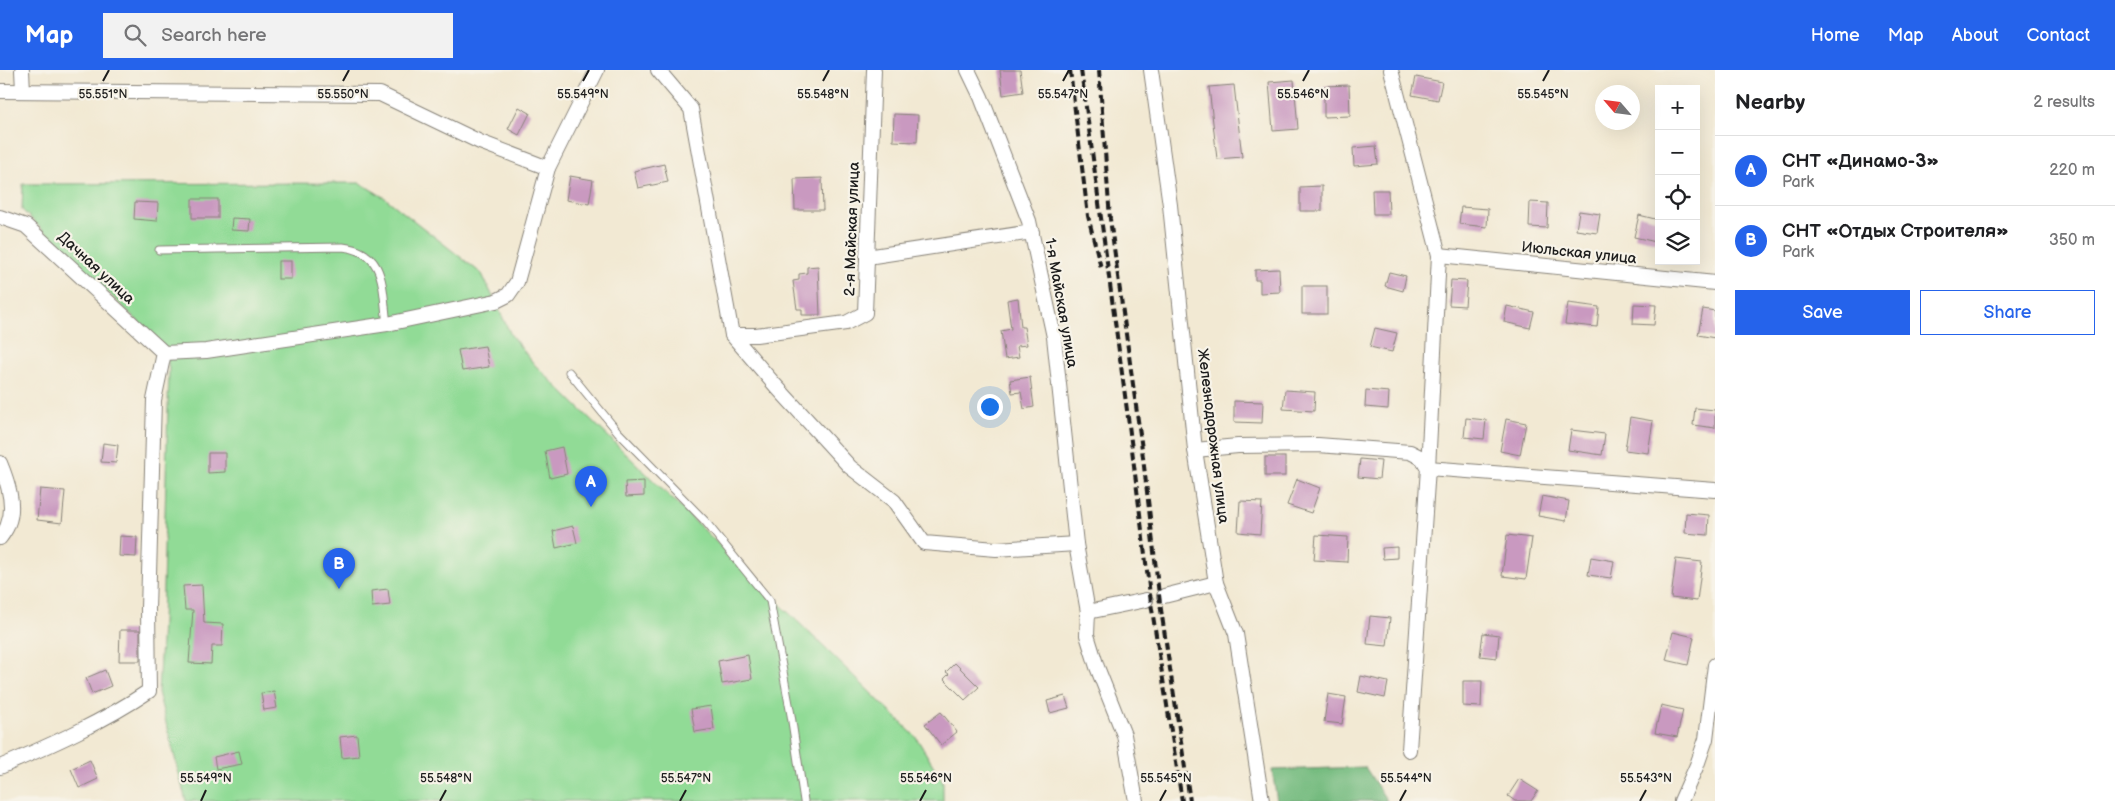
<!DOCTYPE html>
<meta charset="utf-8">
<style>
:root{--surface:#fff;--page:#f2f2f2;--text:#202124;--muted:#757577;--line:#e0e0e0;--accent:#2563eb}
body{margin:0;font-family:"Balsamiq Sans",sans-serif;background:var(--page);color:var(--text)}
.controls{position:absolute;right:15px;top:15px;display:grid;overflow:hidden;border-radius:0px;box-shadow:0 5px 20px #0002}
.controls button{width:45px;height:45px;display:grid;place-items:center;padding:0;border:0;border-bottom:1px solid var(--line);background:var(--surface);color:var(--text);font:25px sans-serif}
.compass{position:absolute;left:1595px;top:15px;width:45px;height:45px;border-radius:50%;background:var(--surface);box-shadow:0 5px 20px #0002;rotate:298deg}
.you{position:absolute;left:989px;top:336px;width:18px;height:18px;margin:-12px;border:4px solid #fff;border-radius:50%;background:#1a73e8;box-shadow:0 0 0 8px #1a73e833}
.badge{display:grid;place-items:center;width:32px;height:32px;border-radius:50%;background:var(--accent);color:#fff;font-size:16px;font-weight:700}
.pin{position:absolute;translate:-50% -41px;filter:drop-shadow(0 1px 2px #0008)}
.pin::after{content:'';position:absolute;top:26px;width:18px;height:15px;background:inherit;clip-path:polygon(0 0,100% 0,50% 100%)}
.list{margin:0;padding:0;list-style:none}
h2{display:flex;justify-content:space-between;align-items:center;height:65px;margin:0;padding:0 20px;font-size:21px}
h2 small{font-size:16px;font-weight:400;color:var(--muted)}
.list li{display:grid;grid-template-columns:32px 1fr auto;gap:15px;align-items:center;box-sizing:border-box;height:70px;padding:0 20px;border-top:1px solid var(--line)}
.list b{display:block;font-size:19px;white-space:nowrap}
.list p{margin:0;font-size:16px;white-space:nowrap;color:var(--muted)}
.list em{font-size:16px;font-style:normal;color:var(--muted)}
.actions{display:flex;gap:10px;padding:15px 20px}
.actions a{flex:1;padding:11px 0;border:1px solid var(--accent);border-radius:0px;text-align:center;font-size:18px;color:var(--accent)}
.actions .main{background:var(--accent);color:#fff}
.icon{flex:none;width:28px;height:28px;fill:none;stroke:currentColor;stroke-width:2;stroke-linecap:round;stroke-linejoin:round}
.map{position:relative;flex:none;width:1715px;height:731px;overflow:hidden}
header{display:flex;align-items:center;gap:30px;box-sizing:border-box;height:70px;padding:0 25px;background:var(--accent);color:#fff}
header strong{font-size:24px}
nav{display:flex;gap:28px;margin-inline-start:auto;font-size:18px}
.search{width:350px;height:45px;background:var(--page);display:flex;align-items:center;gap:12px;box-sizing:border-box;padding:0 18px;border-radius:0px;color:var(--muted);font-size:19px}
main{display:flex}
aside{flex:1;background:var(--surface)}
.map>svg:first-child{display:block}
.green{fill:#91db96;stroke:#567c59}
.forest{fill:#74bb7f;stroke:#486c4e}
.building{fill:#c999c0}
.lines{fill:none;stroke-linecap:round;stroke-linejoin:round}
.lane-casing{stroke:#878278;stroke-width:9}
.street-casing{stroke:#878278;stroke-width:16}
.lane{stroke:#fff;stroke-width:7}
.street{stroke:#fff;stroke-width:14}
.rail{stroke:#1c1c1c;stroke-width:4;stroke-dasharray:8 4;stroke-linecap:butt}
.ticks{fill:none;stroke:#1c1c1c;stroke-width:2}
.labels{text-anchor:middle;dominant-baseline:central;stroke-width:4.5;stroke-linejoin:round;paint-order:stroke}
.street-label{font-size:15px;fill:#1c1c1c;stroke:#f7f3e8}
.ticks-label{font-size:12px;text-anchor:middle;fill:#1c1c1c;stroke:#f7f3e8;stroke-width:4.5;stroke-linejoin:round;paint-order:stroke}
</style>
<header>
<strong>Map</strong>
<div class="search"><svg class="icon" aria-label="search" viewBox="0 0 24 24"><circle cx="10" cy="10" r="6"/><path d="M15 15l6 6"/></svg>Search here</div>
<nav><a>Home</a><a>Map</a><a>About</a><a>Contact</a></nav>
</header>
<main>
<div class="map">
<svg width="1715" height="731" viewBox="0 0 1715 731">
<rect width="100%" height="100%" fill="#f7f3e8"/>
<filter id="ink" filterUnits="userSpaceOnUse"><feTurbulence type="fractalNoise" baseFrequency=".02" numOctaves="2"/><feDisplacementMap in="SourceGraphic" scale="10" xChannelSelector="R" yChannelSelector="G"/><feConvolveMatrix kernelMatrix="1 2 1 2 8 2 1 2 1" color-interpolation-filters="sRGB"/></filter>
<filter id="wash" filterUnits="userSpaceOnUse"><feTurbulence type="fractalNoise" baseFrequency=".0096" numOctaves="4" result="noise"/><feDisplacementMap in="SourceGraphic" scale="20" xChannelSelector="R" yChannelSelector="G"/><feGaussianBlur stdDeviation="1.12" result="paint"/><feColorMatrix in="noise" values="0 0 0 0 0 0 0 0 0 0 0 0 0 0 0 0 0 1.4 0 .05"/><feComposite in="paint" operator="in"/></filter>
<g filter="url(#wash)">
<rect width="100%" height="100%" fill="#f2e9d3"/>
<!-- green -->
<polygon class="green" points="360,113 385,128 482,204 511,265 534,294 916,667 943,712 943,731 186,731 158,622 162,554 169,300 166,278 22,140 23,114"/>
<!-- forest -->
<polygon class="forest" points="1365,697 1387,731 1277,731 1272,700"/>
<g id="blocks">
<!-- building -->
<g class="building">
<polygon points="1000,0 1020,0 1023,22 1003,25"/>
<polygon points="1416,7 1442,12 1438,30 1412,25"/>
<polygon points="1294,10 1298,59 1273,61 1269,12"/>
<polygon points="1234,15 1242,87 1217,89 1209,17"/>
<polygon points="1349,15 1350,46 1324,47 1324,16"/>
<polygon points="519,37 530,43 519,65 508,59"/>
<polygon points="894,44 918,45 917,72 893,71"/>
<polygon points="1376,76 1378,94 1354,96 1353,78"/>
<polygon points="664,94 668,112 638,118 634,101"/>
<polygon points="570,106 593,110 589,134 566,130"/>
<polygon points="822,108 823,140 795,140 794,109"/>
<polygon points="1322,116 1322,141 1300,141 1300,117"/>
<polygon points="1372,120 1388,120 1389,144 1373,144"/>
<rect x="192" y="129" width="26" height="19"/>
<polygon points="135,132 158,133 157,151 134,149"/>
<polygon points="1530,132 1548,133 1547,158 1529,157"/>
<polygon points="1461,137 1488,139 1487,157 1459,154"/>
<polygon points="1579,141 1600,144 1597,163 1576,160"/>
<polygon points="1639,145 1659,150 1656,172 1634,167"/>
<polygon points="232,148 250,149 249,161 231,160"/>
<rect x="278" y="191" width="13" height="18"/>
<polygon points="818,196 820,245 802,245 802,239 797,239 793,211 799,210 799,204 807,203 807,197"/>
<polygon points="1279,199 1280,222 1260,223 1260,210 1255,210 1255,200"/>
<polygon points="1389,202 1406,206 1403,221 1385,216"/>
<polygon points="1451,210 1467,211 1465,236 1449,235"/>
<rect x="1302" y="216" width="25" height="28"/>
<polygon points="1018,228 1021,257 1024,257 1027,275 1017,276 1019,287 1005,289 1001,261 1011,259 1007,230"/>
<polygon points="1568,233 1599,237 1597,257 1565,254"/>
<polygon points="1634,234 1656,235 1654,255 1633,254"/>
<polygon points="1507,236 1534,242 1530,258 1504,252"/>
<polygon points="1703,239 1715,241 1715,268 1698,265"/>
<polygon points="1375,258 1397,263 1392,282 1370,277"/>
<polygon points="485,276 489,297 462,301 458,280"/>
<polygon points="1030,307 1034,337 1024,339 1021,322 1012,323 1010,310"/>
<polygon points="1285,320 1315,322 1314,341 1283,339"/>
<polygon points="1366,320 1389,322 1388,339 1365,337"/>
<polygon points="1234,331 1263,332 1262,353 1234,352"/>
<polygon points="1695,338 1715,340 1715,358 1693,355"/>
<polygon points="1630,347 1653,351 1648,383 1625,380"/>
<polygon points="1466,348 1486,350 1484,369 1464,367"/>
<polygon points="1506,349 1526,353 1520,385 1500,381"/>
<polygon points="1571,360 1605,364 1602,385 1568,380"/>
<polygon points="103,373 118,375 116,393 101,392"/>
<polygon points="562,377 567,404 550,408 545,381"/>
<polygon points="208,383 225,383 225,402 208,403"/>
<rect x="1265" y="387" width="20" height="19"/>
<polygon points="1360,389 1381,391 1379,409 1358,407"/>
<polygon points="1297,409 1320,418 1311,443 1287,435"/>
<polygon points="644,411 644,426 626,427 625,412"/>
<polygon points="40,419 65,421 62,453 37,450"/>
<polygon points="1542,426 1569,431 1566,451 1538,446"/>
<polygon points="1240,431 1262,432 1260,464 1238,462"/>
<polygon points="1686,443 1709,445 1708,465 1685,463"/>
<polygon points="573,456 577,473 556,478 553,461"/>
<polygon points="1316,465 1348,467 1347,492 1314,490"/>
<polygon points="1507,465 1532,468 1526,509 1502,506"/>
<polygon points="120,466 137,467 136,487 119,486"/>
<polygon points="1397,477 1397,488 1383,489 1382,478"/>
<polygon points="1591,487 1614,491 1611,508 1588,505"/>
<polygon points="1676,489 1702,492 1697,531 1671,528"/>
<polygon points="202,515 204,553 223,554 222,576 212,576 211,594 189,593 193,540 185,540 183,516"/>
<polygon points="388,519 390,535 372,537 371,521"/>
<polygon points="1370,546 1390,548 1387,576 1367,574"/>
<polygon points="120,560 140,560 140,591 119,591"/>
<polygon points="1673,562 1694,567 1688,595 1666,590"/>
<polygon points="1483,563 1499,565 1497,588 1480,586"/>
<polygon points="748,585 752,609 722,614 718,591"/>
<polygon points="955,593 979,617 965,630 944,609 949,604 946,602"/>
<polygon points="105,600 111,616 92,624 86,608"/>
<polygon points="1361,606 1388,612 1385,628 1358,622"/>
<polygon points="1463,611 1482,611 1481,637 1463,636"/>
<polygon points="274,621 277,638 264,640 261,623"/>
<polygon points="1328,624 1346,627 1342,654 1324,652"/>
<polygon points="1065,626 1069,638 1050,643 1047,631"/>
<polygon points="1661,635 1683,640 1677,667 1655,663"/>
<polygon points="711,636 714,659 695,662 691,639"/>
<polygon points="941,642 957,662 941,675 925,654"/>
<polygon points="357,665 359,686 342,688 340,667"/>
<polygon points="239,681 242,694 216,699 214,687"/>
<polygon points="90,690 98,709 79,718 71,699"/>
<polygon points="1519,709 1538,721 1531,731 1515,731 1508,726"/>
</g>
</g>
</g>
<g filter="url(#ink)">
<use href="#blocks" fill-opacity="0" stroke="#878278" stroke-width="1"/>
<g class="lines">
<!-- lane casing -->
<g class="lane-casing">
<g id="lane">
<path d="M159 180 343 177C387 182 382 219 387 254"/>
<polyline points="569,302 618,362 705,451 770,531 791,645 804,731"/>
</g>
</g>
<!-- street casing -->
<g class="street-casing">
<g id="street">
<polyline points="22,0 23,21"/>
<polyline points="658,0 691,39 732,265 775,315 850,397 894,431 924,473 996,479 1076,474"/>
<polyline points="968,0 981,27 1029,151 1054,267 1076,474 1088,542 1087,565 1097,597 1124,665 1136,731"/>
<polyline points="1151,0 1170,135 1195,380 1216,513 1236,564 1262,731"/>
<polyline points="1391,0 1439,185 1428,398 1409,680"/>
<polyline points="0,21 380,24 480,72 548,98"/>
<polyline points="0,147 26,156 164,283"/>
<polyline points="1439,185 1715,213"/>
<polyline points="867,187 1032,162"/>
<polyline points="732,265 756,265 846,253 865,243 874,0"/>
<polyline points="1195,380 1238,376 1318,375 1410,382 1422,388 1428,398 1715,420"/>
<path d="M0 393C7 410 16 435 8 454 7 459 3 463 0 468"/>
<polyline points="1164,526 1216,513"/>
<polyline points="1088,542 1146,530"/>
<path d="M0 697C51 675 103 652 149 621L148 539 154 330 164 283 206 281 387 254 496 231 508 225 517 212 548 98 597 0"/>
<polyline points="1681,731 1697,695 1706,669 1715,595"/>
</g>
</g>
<!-- lane -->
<use href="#lane" class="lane"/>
<!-- street -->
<use href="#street" class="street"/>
<!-- rail -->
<g class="rail">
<polyline points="1070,0 1088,146 1101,198"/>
<polyline points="1081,0 1129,355 1151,533 1182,731"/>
<polyline points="1099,0 1110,149 1142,379 1160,533 1190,731"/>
</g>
</g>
</g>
<!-- ticks -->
<path class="ticks" d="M103 11 109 0M343 11 349 0M583 11 589 0M823 11 829 0M1063 11 1069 0M1303 11 1309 0M1543 11 1549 0M201 731 206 720M440 731 446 720M680 731 686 720M920 731 926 720M1160 731 1166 720M1400 731 1406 720M1640 731 1646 720"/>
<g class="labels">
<!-- street labels -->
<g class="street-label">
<text transform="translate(852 159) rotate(-88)">2-я Майская улица</text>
<text transform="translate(1579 183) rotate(6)">Июльская улица</text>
<text transform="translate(96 198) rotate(43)">Дачная улица</text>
<text transform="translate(1061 233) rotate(80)">1-я Майская улица</text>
<text transform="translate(1213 366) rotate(83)">Железнодорожная улица</text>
</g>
</g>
<g class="ticks-label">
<text x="343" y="28">55.550°N</text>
<text x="103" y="28">55.551°N</text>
<text x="583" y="28">55.549°N</text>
<text x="823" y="28">55.548°N</text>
<text x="1063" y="28">55.547°N</text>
<text x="1303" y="28">55.546°N</text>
<text x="1543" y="28">55.545°N</text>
<text x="206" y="712">55.549°N</text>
<text x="446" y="712">55.548°N</text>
<text x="686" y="712">55.547°N</text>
<text x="926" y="712">55.546°N</text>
<text x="1166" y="712">55.545°N</text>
<text x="1406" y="712">55.544°N</text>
<text x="1646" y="712">55.543°N</text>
</g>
</svg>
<div class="controls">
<button>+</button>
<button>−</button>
<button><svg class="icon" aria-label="locate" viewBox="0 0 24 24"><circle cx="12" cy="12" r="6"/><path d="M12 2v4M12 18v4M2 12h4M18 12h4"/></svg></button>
<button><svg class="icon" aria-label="layers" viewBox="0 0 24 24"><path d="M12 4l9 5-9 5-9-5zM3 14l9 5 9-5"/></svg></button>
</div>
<svg class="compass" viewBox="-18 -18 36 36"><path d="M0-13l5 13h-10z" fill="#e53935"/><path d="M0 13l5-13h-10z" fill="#757577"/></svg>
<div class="you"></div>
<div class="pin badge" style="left:591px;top:437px">A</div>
<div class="pin badge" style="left:339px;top:519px">B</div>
</div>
<aside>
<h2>Nearby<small>2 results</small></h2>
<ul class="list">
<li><span class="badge">A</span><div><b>СНТ «Динамо-3»</b><p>Park</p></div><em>220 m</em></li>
<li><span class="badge">B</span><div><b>СНТ «Отдых Строителя»</b><p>Park</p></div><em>350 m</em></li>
</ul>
<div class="actions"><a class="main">Save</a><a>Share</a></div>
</aside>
</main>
